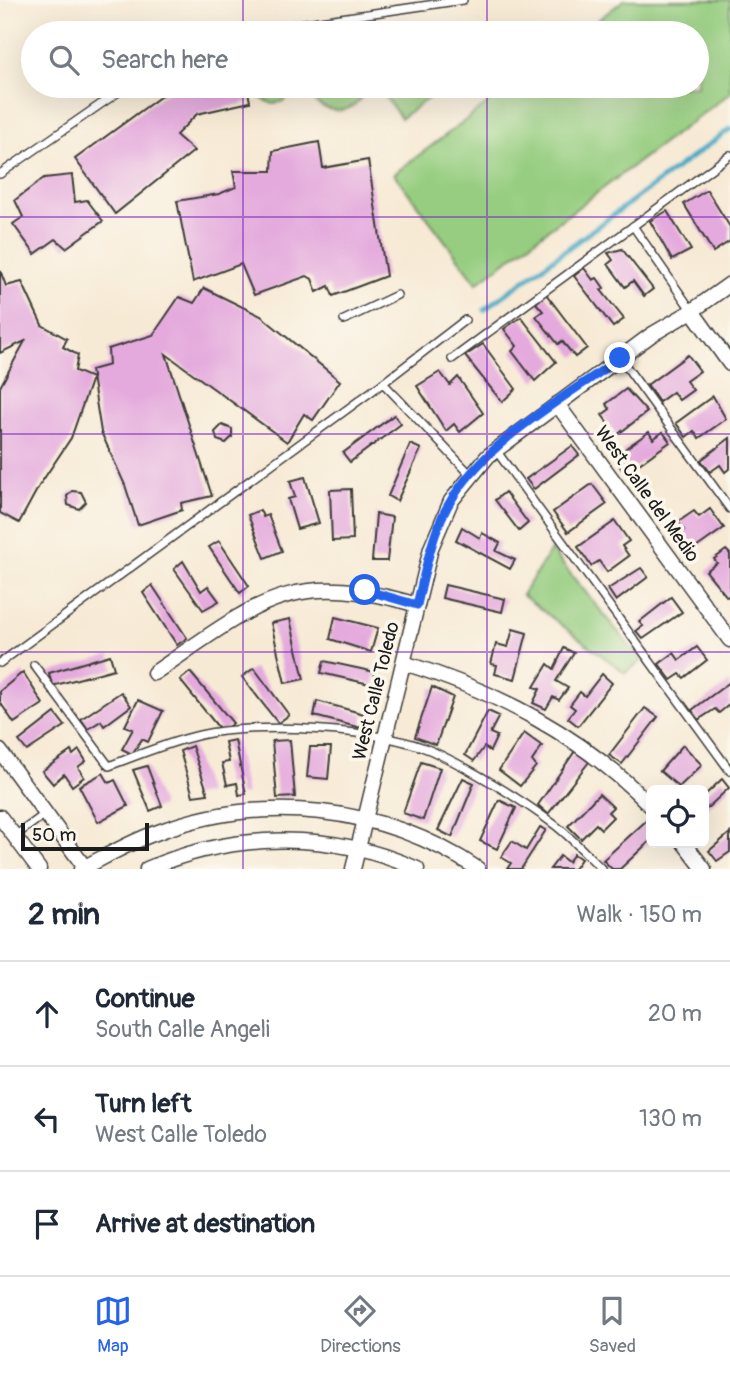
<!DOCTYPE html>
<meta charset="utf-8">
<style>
:root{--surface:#fff;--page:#f2f2f3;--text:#1f2937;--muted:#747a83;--line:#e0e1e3;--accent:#2563eb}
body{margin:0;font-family:Pangolin,sans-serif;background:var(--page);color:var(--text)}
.controls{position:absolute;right:21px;bottom:21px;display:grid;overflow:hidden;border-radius:10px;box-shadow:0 7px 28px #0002}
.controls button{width:63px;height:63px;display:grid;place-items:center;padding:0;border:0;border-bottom:2px solid var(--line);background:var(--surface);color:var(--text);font:35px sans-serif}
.scale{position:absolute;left:21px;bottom:18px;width:128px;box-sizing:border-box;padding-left:7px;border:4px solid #1c1c1c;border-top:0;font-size:19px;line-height:24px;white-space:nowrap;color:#1c1c1c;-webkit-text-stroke:5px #fbf7ec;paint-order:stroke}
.stop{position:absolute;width:21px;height:21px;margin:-16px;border:5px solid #2563eb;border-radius:50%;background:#fff}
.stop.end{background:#2563eb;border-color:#fff;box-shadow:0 2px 7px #0008}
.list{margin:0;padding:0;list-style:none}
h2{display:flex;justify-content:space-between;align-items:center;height:91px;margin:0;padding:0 28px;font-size:30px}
h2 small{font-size:23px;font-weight:400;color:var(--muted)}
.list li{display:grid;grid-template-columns:46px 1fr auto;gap:21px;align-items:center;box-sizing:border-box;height:105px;padding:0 28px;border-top:2px solid var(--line)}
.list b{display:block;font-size:26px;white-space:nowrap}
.list p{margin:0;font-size:23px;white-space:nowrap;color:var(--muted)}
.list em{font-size:23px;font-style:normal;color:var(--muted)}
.icon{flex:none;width:38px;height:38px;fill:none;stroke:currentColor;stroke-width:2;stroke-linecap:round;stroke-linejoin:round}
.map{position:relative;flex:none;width:730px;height:869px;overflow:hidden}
.search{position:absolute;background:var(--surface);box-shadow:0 7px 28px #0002;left:21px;right:21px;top:21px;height:77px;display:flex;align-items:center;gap:18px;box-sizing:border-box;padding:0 24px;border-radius:38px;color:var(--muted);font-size:26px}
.sheet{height:406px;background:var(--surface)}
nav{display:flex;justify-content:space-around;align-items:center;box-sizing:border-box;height:98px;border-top:2px solid var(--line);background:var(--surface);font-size:19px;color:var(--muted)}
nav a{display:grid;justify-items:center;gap:4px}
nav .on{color:var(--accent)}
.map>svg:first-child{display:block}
.green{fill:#96cd80;stroke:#59744e;stroke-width:2}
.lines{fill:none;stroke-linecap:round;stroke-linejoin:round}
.stream{stroke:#45a9c5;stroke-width:5}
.building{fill:#e4aadd}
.service-casing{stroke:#3d3b38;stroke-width:10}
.minor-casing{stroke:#3d3b38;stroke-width:17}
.service{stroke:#fff;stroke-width:7}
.minor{stroke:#fff;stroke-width:14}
.route{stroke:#2563eb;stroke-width:9}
.grid{fill:none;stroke:#7b2cbf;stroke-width:2;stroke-opacity:0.55}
.labels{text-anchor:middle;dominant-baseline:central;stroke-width:7;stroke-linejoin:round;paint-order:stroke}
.street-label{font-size:19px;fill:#1c1c1c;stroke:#fbf7ec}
</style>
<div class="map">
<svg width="730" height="869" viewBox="0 0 730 869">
<rect width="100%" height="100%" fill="#fbf7ec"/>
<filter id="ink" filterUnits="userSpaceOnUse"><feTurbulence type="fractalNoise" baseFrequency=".0143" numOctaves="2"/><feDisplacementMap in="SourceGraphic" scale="14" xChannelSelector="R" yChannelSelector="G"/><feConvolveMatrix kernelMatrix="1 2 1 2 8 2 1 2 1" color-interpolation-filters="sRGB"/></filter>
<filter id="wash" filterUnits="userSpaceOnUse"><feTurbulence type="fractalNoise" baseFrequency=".00686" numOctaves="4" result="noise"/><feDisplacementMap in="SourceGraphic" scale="28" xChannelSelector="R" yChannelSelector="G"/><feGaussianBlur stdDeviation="1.57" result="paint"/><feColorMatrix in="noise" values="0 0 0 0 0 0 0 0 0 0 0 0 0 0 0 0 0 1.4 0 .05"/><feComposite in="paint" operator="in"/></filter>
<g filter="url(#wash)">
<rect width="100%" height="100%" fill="#f7ead5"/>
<!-- green -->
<g class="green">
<polygon points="624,0 730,0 730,93 477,283 394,174 511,86 697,86 697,33 581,33"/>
<polygon points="256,86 294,86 285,101 273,104 262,99"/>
<path d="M305 86H365C359 121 314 116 305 86Z"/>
<polygon points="377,86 445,86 401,118"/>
<polygon points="551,550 642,661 625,673 522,595"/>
</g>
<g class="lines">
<!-- stream -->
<polyline class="stream" points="484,310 730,129"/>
</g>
<g id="blocks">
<!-- building -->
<g class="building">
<polygon points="175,86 247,86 250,102 197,114 176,135 194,151 115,214 75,159"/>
<polygon points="319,142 323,168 368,160 386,276 333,296 329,286 317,292 312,279 307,276 254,295 241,264 193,282 177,201 219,194 236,187 233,171 272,171 273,151"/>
<polygon points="72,175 75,202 87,200 103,221 66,248 56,239 35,254 13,224 23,217 15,200 44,178"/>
<polygon points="707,190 730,227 730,241 713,252 684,204"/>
<polygon points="667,211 691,250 672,260 650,221"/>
<polygon points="622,249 653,289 644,296 633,281 625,287 608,264 613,260 608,253"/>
<polygon points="584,268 593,280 597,278 604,288 601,290 624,319 613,327 574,276"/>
<polygon points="0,270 6,286 22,282 42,325 67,339 63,347 78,355 75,371 92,378 71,438 39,486 19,523 0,513 0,387 25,341 0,353"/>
<polygon points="204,288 261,316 340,381 313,420 304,414 287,442 166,354 212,496 181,503 182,510 138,525 125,485 101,432 91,370 109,365 108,349 153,335 179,297 194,303"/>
<polygon points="546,294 587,348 575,357 562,341 558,344 536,316 543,311 536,303"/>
<polygon points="521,317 556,362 535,381 512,351 517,346 504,329"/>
<polygon points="483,344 516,389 502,402 465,356"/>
<polygon points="688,355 700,371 686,381 693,390 679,400 673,392 659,402 647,385"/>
<polygon points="440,372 450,385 458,377 483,413 460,432 454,424 446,431 417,386"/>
<polygon points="626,389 647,412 617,435 602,415 610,409 606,404"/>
<polygon points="713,396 726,419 699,438 694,431 686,437 676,423"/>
<polygon points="394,415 401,424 350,462 343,453"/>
<polygon points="222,425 232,429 232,437 226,443 217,440 215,432"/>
<polygon points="649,432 653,439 663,432 670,442 625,474 617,462 626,456 622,451"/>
<polygon points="730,438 730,468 725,472 720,465 710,472 701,460"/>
<polygon points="410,444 421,449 397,501 388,496"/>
<polygon points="572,446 579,455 534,489 526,479"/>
<polygon points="305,477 319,523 297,529 288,499 295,497 290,481"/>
<polygon points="592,484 607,504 568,532 553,512"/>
<polygon points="351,489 353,540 332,541 330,490"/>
<polygon points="72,491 81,492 86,502 79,509 68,505 67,496"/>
<polygon points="505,492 528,523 519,531 495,500"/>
<polygon points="710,509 724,528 693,550 680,533 684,530 678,522 694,511 699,517"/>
<polygon points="260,510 263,517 268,515 282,551 265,558 248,515"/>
<polygon points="376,514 392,517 387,561 372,561"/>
<polygon points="615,521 629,541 622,546 629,556 607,572 599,561 591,566 578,547"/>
<polygon points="462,527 480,538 482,533 500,543 496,551 515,560 510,569 456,540"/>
<polygon points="219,541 249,586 240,593 209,547"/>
<polygon points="726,550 730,554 730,595 727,597 706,571 717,563 714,559"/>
<polygon points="183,561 201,591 208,586 219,601 203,610 174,569"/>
<polygon points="641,568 648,577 616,601 608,589"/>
<polygon points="152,585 187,638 177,645 143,593"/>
<polygon points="445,585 505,599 502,612 442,598"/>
<polygon points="671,597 682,612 643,639 636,631 643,626 639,622"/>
<polygon points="335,617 378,628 371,652 330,639"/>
<polygon points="290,619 304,679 285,683 271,623"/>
<polygon points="513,629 527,633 515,679 495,674 497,665 491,664 496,644 508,647"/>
<polygon points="697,647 707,660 684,678 680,674 671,680 659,664 674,653 679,660"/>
<polygon points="564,648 574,653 556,681 568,688 559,700 553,697 546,709 533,703 540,689 534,687 548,664 554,669"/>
<polygon points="110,655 114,669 52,686 49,673"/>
<polygon points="324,661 375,672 374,685 321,673"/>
<polygon points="254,668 289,715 278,723 242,677"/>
<polygon points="23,672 43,704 14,723 0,702 0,691"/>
<polygon points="190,672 233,723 222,732 180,680"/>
<polygon points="602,674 612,683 578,726 568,718 575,709 570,705 580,692 585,696"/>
<polygon points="730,682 730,704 719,713 715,709 698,720 692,710"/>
<polygon points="432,687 453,697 436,745 415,737"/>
<polygon points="121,692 131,706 104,726 101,721 88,729 81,719"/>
<polygon points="138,700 163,711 148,742 142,739 132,754 122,749 133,729 125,726"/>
<polygon points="317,701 364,714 361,728 314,716"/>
<polygon points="645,708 658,717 622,764 609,755"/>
<polygon points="488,711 499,716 490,733 497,736 490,751 484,747 474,761 465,755"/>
<polygon points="55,713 65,726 27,751 19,741"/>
<polygon points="524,733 542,746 532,761 536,766 520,786 499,770"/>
<polygon points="235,740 246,794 239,795 237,783 227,785 222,763 229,762 225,742"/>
<polygon points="290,740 295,797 277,798 272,741"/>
<polygon points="683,745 702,765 679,787 660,771"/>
<polygon points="192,746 208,794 193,796 180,751"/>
<polygon points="310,747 331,747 328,779 307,777"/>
<polygon points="79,750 86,761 78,767 84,777 72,786 64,774 53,784 42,771 71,751 73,755"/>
<polygon points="575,751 589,762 548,814 538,805"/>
<polygon points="421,762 440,768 423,820 403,813"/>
<polygon points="147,766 162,806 150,811 133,770"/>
<polygon points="103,773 109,783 115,780 128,806 98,822 79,786"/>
<polygon points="463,778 474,783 452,837 438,830"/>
<polygon points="722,779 729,788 704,811 704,796"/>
<polygon points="599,794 613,807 608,812 613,817 601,829 596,824 581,839 568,826"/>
<polygon points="499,800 516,808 497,849 480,841"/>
<polygon points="647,820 651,825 651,840 620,869 612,869 603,860"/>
<polygon points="540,827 546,830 521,869 507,869 511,863 501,857 512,841 526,850"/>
<polygon points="730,833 730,852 717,861 709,851"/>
<polygon points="574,854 581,859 574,869 550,869 560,856 568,862"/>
</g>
</g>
</g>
<g filter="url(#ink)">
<use href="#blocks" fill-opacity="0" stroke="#3d3b38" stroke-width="2"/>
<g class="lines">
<!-- service casing -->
<g class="service-casing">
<g id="service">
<polyline points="237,33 463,0"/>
<polyline points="0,174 127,86"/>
<polyline points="633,226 692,311"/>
<polyline points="344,320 397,295"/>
<polyline points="620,358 730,509"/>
<polyline points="452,359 730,155"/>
<polyline points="383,383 465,320"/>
<polyline points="495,449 730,771"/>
<polyline points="0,663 383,383 470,474"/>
<path d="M34 665 109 766C138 755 169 742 200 735 256 722 379 728 432 751 471 769 521 799 555 825 572 838 587 855 602 869"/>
<polyline points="15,836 45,814"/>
</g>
</g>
<!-- minor casing -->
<g class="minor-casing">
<g id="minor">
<polyline points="692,311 730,364"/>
<polyline points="557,404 730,640"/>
<path d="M404 663C498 692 581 735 651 806"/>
<path d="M154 673C256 604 289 567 417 605"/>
<polyline points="0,751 86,869"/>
<polyline points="0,817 39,869"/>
<polyline points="684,843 704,869"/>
<path d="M81 869C105 857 128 843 153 834 260 792 382 805 478 869"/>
<path d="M147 869C233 832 331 830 417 869"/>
<polyline points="353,869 431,548 451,501 488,456 651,335 692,311 730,284"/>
</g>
</g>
<!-- service -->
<use href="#service" class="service"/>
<!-- minor -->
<use href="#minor" class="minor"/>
</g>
</g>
<g class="lines" filter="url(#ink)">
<!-- route -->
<path class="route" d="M365 590 417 605C424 575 430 545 442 517 476 445 558 403 620 358"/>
</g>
<!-- grid -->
<path class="grid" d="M243 0V33M487 0V33M243 86V869M487 86V869M0 217H730M0 434H730M0 652H730"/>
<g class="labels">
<!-- street labels -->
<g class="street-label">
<text transform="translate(647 494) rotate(54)">West Calle del Medio</text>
<text transform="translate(376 691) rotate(-76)">West Calle Toledo</text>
</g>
</g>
</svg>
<div class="controls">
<button><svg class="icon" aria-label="locate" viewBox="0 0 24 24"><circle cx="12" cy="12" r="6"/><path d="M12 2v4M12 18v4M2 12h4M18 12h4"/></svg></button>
</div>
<div class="scale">50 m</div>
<div class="stop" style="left:365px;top:590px"></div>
<div class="stop end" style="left:620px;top:358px"></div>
<div class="search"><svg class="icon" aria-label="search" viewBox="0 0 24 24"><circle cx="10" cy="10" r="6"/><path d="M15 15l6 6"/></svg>Search here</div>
</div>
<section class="sheet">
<h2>2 min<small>Walk · 150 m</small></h2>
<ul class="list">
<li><svg class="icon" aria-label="ahead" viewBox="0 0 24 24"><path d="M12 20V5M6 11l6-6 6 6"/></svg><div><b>Continue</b><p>South Calle Angeli</p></div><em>20 m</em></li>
<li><svg class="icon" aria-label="left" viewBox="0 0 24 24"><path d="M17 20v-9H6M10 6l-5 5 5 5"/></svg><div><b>Turn left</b><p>West Calle Toledo</p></div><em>130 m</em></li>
<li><svg class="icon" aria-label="arrive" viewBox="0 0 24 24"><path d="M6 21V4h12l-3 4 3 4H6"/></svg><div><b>Arrive at destination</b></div></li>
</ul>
</section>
<nav>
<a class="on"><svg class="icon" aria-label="map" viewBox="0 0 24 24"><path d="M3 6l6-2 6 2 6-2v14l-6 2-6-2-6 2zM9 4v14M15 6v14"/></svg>Map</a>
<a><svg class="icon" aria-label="directions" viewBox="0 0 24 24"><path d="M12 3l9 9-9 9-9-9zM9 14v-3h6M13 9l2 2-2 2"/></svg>Directions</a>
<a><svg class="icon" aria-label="saved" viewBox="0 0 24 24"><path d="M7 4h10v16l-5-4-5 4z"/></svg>Saved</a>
</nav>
